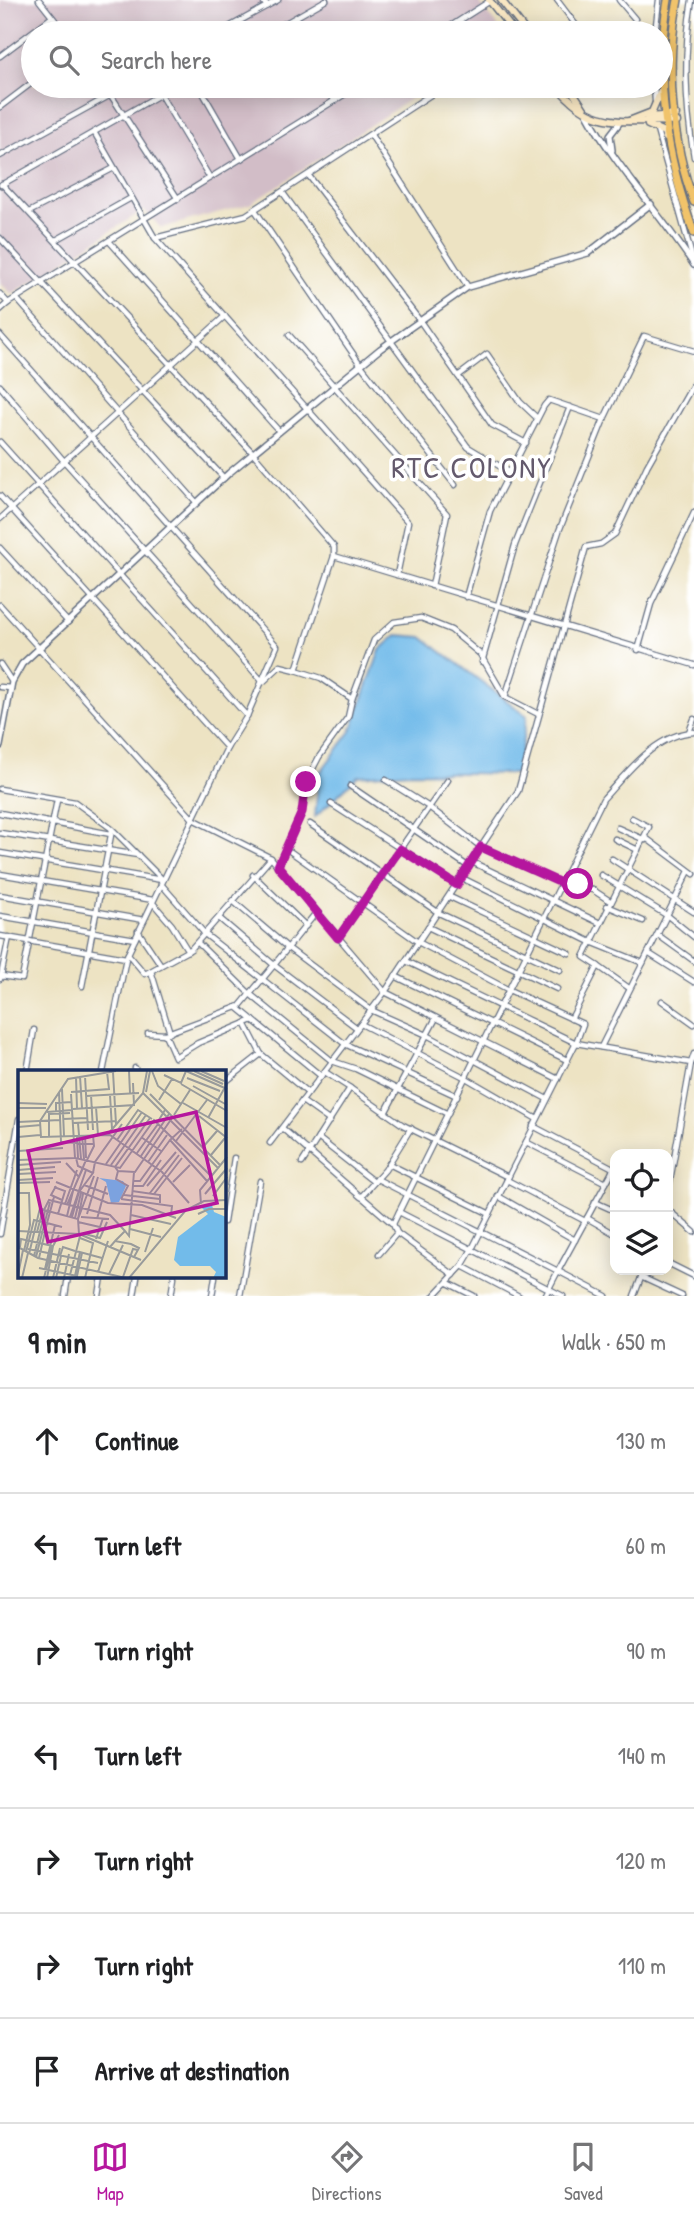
<!DOCTYPE html>
<meta charset="utf-8">
<style>
:root{--surface:#fff;--page:#f2f2f2;--text:#202124;--muted:#757577;--line:#e0e0e0;--accent:#b5179e}
body{margin:0;font-family:"Patrick Hand",sans-serif;background:var(--page);color:var(--text)}
.controls{position:absolute;right:21px;bottom:21px;display:grid;overflow:hidden;border-radius:14px;box-shadow:0 4px 18px #0003}
.controls button{width:63px;height:63px;display:grid;place-items:center;padding:0;border:0;border-bottom:2px solid var(--line);background:var(--surface);color:var(--text);font:35px sans-serif}
.stop{position:absolute;width:21px;height:21px;margin:-16px;border:5px solid #b5179e;border-radius:50%;background:#fff}
.stop.end{background:#b5179e;border-color:#fff;box-shadow:0 2px 7px #0008}
.list{margin:0;padding:0;list-style:none}
h2{display:flex;justify-content:space-between;align-items:center;height:91px;margin:0;padding:0 28px;font-size:30px}
h2 small{font-size:23px;font-weight:400;color:var(--muted)}
.list li{display:grid;grid-template-columns:46px 1fr auto;gap:21px;align-items:center;box-sizing:border-box;height:105px;padding:0 28px;border-top:2px solid var(--line)}
.list b{display:block;font-size:26px;white-space:nowrap}
.list em{font-size:23px;font-style:normal;color:var(--muted)}
.icon{flex:none;width:38px;height:38px;fill:none;stroke:currentColor;stroke-width:2;stroke-linecap:round;stroke-linejoin:round}
.map{position:relative;flex:none;width:694px;height:1296px;overflow:hidden}
.search{position:absolute;background:var(--surface);box-shadow:0 4px 18px #0003;left:21px;right:21px;top:21px;height:77px;display:flex;align-items:center;gap:18px;box-sizing:border-box;padding:0 24px;border-radius:38px;color:var(--muted);font-size:26px}
.sheet{height:826px;background:var(--surface)}
nav{display:flex;justify-content:space-around;align-items:center;box-sizing:border-box;height:98px;border-top:2px solid var(--line);background:var(--surface);font-size:19px;color:var(--muted)}
nav a{display:grid;justify-items:center;gap:4px}
nav .on{color:var(--accent)}
.map>svg:first-child{display:block}
.industrial{fill:#d2bdc7}
.water{fill:#72bbea;stroke:#4675a4;stroke-width:2}
.lines{fill:none;stroke-linecap:round;stroke-linejoin:round}
.minor-casing{stroke:#646e81;stroke-width:7}
.tertiary-casing{stroke:#646e81;stroke-width:8}
.secondary-casing{stroke:#646e81;stroke-width:9}
.trunk-casing{stroke:#646e81;stroke-width:10}
.minor{stroke:#fff;stroke-width:4.5}
.tertiary{stroke:#fff;stroke-width:5}
.secondary{stroke:#f9e7c3;stroke-width:6}
.trunk{stroke:#f1c36a;stroke-width:7}
.minor-bridge-casing{stroke:#646e81;stroke-width:7;stroke-linecap:butt}
.minor-bridge{stroke:#fff;stroke-width:4.5}
.route{stroke:#b5179e;stroke-width:9}
.labels{text-anchor:middle;dominant-baseline:central;stroke-width:7;stroke-linejoin:round;paint-order:stroke}
.quarter-label{font-size:30px;letter-spacing:2px;fill:#645a6d;stroke:#fff}
.inset-road{fill:none;stroke:#999b9b;stroke-width:2}
.view{fill:#b5179e;fill-opacity:0.15;stroke:#b5179e;stroke-width:3.5}
.inset-edge{fill:none;stroke:#1b2f5e;stroke-width:3.5}
</style>
<div class="map">
<svg width="694" height="1296" viewBox="0 0 694 1296">
<rect width="100%" height="100%" fill="#fff"/>
<filter id="ink" filterUnits="userSpaceOnUse"><feTurbulence type="fractalNoise" baseFrequency=".0143" numOctaves="2"/><feDisplacementMap in="SourceGraphic" scale="14" xChannelSelector="R" yChannelSelector="G"/><feConvolveMatrix kernelMatrix="1 2 1 2 8 2 1 2 1" color-interpolation-filters="sRGB"/></filter>
<filter id="wash" filterUnits="userSpaceOnUse"><feTurbulence type="fractalNoise" baseFrequency=".00686" numOctaves="4" result="noise"/><feDisplacementMap in="SourceGraphic" scale="28" xChannelSelector="R" yChannelSelector="G"/><feGaussianBlur stdDeviation="1.57" result="paint"/><feColorMatrix in="noise" values="0 0 0 0 0 0 0 0 0 0 0 0 0 0 0 0 0 1.4 0 .05"/><feComposite in="paint" operator="in"/></filter>
<g filter="url(#wash)">
<rect width="100%" height="100%" fill="#ede3c3"/>
<!-- industrial -->
<polygon class="industrial" points="0,0 477,0 503,33 33,33 33,86 430,86 250,204 161,228 144,210 12,294 0,283"/>
<!-- water -->
<polygon class="water" points="397,635 422,637 527,716 517,774 409,772 358,776 315,817 319,774 351,731 380,650"/>
</g>
<g filter="url(#ink)">
<g class="lines">
<!-- minor casing -->
<g class="minor-casing">
<g id="minor">
<polyline points="39,0 65,33"/>
<polyline points="262,0 267,6"/>
<polyline points="557,0 582,33"/>
<polyline points="619,0 635,19"/>
<path d="M692 0C683 53 685 104 694 157"/>
<polyline points="284,25 289,33"/>
<polyline points="218,33 278,0"/>
<polyline points="268,33 326,0"/>
<polyline points="440,33 490,1"/>
<polyline points="655,33 659,0"/>
<polyline points="0,56 52,17"/>
<polyline points="105,86 178,199"/>
<polyline points="199,86 241,159"/>
<polyline points="325,86 335,101"/>
<polyline points="654,86 655,101"/>
<polyline points="160,94 210,178"/>
<polyline points="0,107 33,82"/>
<polyline points="656,127 693,260"/>
<polyline points="94,132 155,238 246,215 444,86"/>
<polyline points="371,135 468,287"/>
<polyline points="0,156 127,86"/>
<polyline points="309,176 420,321 492,425 526,443"/>
<polyline points="1,185 175,86"/>
<polyline points="283,193 468,447 511,473"/>
<polyline points="255,210 360,364 455,485"/>
<polyline points="29,212 114,168"/>
<polyline points="0,238 224,478"/>
<polyline points="155,238 408,522 397,575"/>
<polyline points="56,240 131,198"/>
<polyline points="109,241 279,431"/>
<polyline points="0,294 8,303 358,86"/>
<polyline points="16,298 197,503"/>
<polyline points="0,310 8,303"/>
<polyline points="0,335 277,646 247,716 227,748 126,958 34,942"/>
<polyline points="289,335 447,514 432,586"/>
<polyline points="458,376 487,354 520,402 537,418"/>
<polyline points="0,386 64,461 263,682 280,666 296,670 334,556 334,547 253,453 2,184"/>
<polyline points="0,442 247,716"/>
<polyline points="0,496 227,748"/>
<polyline points="0,519 225,316"/>
<polyline points="0,548 68,622"/>
<polyline points="334,556 694,665"/>
<polyline points="466,597 490,511 544,406 549,400 604,419"/>
<polyline points="0,605 193,819 271,858"/>
<polyline points="638,650 651,604 694,513"/>
<polyline points="482,662 515,545 570,407"/>
<polyline points="0,664 12,682"/>
<polyline points="296,670 321,678 352,699 374,640 394,622 421,618 451,630 480,654 505,697 538,714"/>
<polyline points="0,687 11,688"/>
<polyline points="505,697 559,531 604,419 644,336 694,351"/>
<polyline points="689,732 694,719"/>
<polyline points="386,780 429,807 481,847 561,883 593,890 610,901"/>
<polyline points="350,786 469,867"/>
<polyline points="0,789 75,802 112,829 163,880"/>
<polyline points="331,804 457,885"/>
<polyline points="0,813 111,834"/>
<polyline points="310,824 439,913 560,970"/>
<polyline points="618,828 645,840"/>
<polyline points="0,833 138,855"/>
<polyline points="646,838 694,874"/>
<polyline points="615,839 638,850"/>
<polyline points="291,852 418,942 509,990 583,1024 576,1043 406,961"/>
<polyline points="0,853 162,880"/>
<polyline points="612,859 694,912"/>
<polyline points="472,862 600,923"/>
<polyline points="278,866 302,812 306,782 319,757 348,717 352,699"/>
<polyline points="0,874 153,900"/>
<polyline points="253,875 306,926"/>
<polyline points="601,875 668,916 694,937"/>
<polyline points="462,878 591,942 643,963"/>
<polyline points="161,884 206,935 345,1044 457,1096"/>
<polyline points="0,895 144,920"/>
<polyline points="450,897 569,953"/>
<polyline points="233,901 288,948 371,1010 427,1035 547,1099"/>
<polyline points="152,902 172,925 188,951"/>
<polyline points="607,906 643,921"/>
<polyline points="315,914 274,965 357,1028"/>
<polyline points="0,916 135,939"/>
<polyline points="428,927 557,989"/>
<polyline points="138,931 161,965"/>
<polyline points="658,935 694,961"/>
<polyline points="0,936 29,941"/>
<polyline points="338,938 448,780"/>
<polyline points="198,943 250,994 332,1061 356,1069 448,1114"/>
<polyline points="648,953 694,982"/>
<polyline points="128,954 145,974 191,949 271,858 385,992 558,1079"/>
<polyline points="598,966 629,988"/>
<polyline points="151,971 170,1033"/>
<polyline points="1,976 9,937"/>
<polyline points="395,976 567,1060"/>
<polyline points="0,979 1,976 22,979 57,800"/>
<polyline points="82,986 112,830"/>
<polyline points="662,1001 694,1024"/>
<polyline points="237,1007 321,1076"/>
<polyline points="571,1019 598,966 584,957 649,827 632,818"/>
<polyline points="361,1024 466,1078 537,1119"/>
<polyline points="148,1033 165,1034 240,1006 274,965 219,918"/>
<polyline points="165,1034 175,1057 198,1043 253,1020"/>
<polyline points="601,1047 689,871"/>
<polyline points="261,1054 308,1093"/>
<polyline points="691,1063 694,1054"/>
<polyline points="27,1072 34,1030"/>
<polyline points="103,1072 126,958"/>
<polyline points="135,1072 135,1068"/>
<polyline points="325,1072 350,1088"/>
<polyline points="224,1083 261,1054 245,1023"/>
<polyline points="302,1101 330,1121"/>
<polyline points="385,1113 436,1018"/>
<polyline points="533,1126 613,1168 612,1172 615,1174"/>
<polyline points="282,1128 361,1197 385,1170 411,1128"/>
<polyline points="318,1138 374,1182"/>
<polyline points="526,1142 606,1183"/>
<polyline points="270,1143 385,992 518,791 586,547 601,544 615,534 647,466 694,383"/>
<polyline points="302,1163 350,1088 403,1125 508,1177"/>
<polyline points="389,1164 490,1214"/>
<polyline points="377,1179 558,1271 612,1172"/>
<polyline points="507,1180 585,1221"/>
<polyline points="498,1196 575,1240"/>
<polyline points="362,1197 393,1224"/>
<polyline points="595,1202 615,1211"/>
<polyline points="668,1210 694,1232"/>
<polyline points="399,1212 563,1296"/>
<polyline points="587,1218 615,1234"/>
<polyline points="224,1222 234,1158"/>
<polyline points="0,1234 19,1119"/>
<polyline points="379,1254 397,1233"/>
<polyline points="668,1263 694,1276"/>
<polyline points="462,1266 519,1296"/>
<path d="M454 1275 397 1233 393 1224 603 799C627 773 655 734 694 732"/>
<polyline points="641,1277 682,1296"/>
<polyline points="448,1283 474,1296"/>
<polyline points="65,1296 68,1277"/>
<polyline points="99,1296 102,1277"/>
<polyline points="134,1296 137,1277"/>
<polyline points="171,1296 174,1277"/>
<polyline points="212,1296 215,1277"/>
<polyline points="240,1296 260,1181"/>
<polyline points="434,1296 462,1266 472,1249 576,1043 691,1063 668,1192"/>
<polyline points="545,1296 558,1271 606,1296"/>
<polyline points="634,1296 644,1270"/>
</g>
</g>
<!-- tertiary casing -->
<g class="tertiary-casing">
<g id="tertiary">
<path d="M585 110C615 166 659 212 694 265"/>
<polyline points="612,150 610,135 620,122"/>
<polyline points="0,746 12,682 22,664 229,473 380,349 468,287 588,253 651,204"/>
</g>
</g>
<!-- secondary casing -->
<g class="secondary-casing">
<g id="secondary">
<polyline points="489,0 515,33"/>
<polyline points="501,0 527,33"/>
<path d="M557 86C596 133 625 118 677 122"/>
<polyline points="569,86 584,109"/>
<polyline points="647,117 676,115"/>
<polyline points="629,121 652,112 661,91"/>
<polyline points="648,125 664,132 666,138"/>
</g>
</g>
<!-- trunk casing -->
<g class="trunk-casing">
<g id="trunk">
<path d="M668 0C654 81 666 157 694 233"/>
<path d="M678 0C665 63 671 142 694 202"/>
</g>
</g>
<!-- minor -->
<use href="#minor" class="minor"/>
<!-- tertiary -->
<use href="#tertiary" class="tertiary"/>
<!-- secondary -->
<use href="#secondary" class="secondary"/>
<!-- trunk -->
<use href="#trunk" class="trunk"/>
<!-- minor-bridge casing -->
<g class="minor-bridge-casing">
<polyline id="minor-bridge" points="29,941 34,942"/>
</g>
<!-- minor-bridge -->
<use href="#minor-bridge" class="minor-bridge"/>
</g>
</g>
<g class="lines" filter="url(#ink)">
<!-- route -->
<polyline class="route" points="306,782 302,812 278,866 338,938 400,849 457,885 481,847 561,883 578,884"/>
</g>
<g class="labels">
<!-- quarter labels -->
<g class="quarter-label">
<text x="472" y="467">RTC COLONY</text>
</g>
</g>
<!-- overview -->
<g transform="translate(18 1070)">
<rect width="208" height="208" fill="#ede3c3"/>
<path d="M81 108 105 111 108 116 101 132 93 133 88 112ZM194 135 196 142 208 147V208H195L198 202 192 196H162L156 190 160 167 190 144 183 137Z" fill="#72bbea"/>
<path class="inset-road" d="M98 1 50 9 22 51 23 67 92 65 144 102 171 133M111 1 112 23M134 1 140 16 163 34M168 1 209 19M176 1 205 14M183 1 206 11M95 2 98 54M146 5 163 13 168 1M62 6 64 38M67 6 70 60M58 7 59 39M169 8 202 21M163 14 209 41M175 16 209 35M44 19 46 66M41 22 43 72 76 74M53 22 91 19 89 2M128 22 132 1M125 23 129 1M53 24 57 88 102 98 136 50 139 53M132 24 202 95M73 25 75 60M92 25 94 59M68 26 121 23M141 30 154 9M0 33 29 34M165 33 209 58M78 37 80 65M0 38H28M55 39 116 35 115 13M147 40 139 53 193 106M38 41V33L54 32M29 42 54 40M156 45 172 20M181 46 209 68M132 48 97 97 100 101 117 102 154 48M190 48 206 19M45 49 69 48M0 52 42 50M55 53 98 51M60 53 63 89M0 57 23 55M164 59 152 70 189 111M90 64 125 23 200 98M64 65 66 89M67 65 68 88M31 66V44L52 43M59 66 60 88M0 67 22 65M123 67 143 81M99 70 120 40 134 49M158 71 189 30M185 77 199 61M0 81 45 78M119 83 140 54M193 85 207 68M123 86 151 44M0 90 57 88M69 90 76 76 75 65M130 92 149 65M48 93 61 107 65 98M88 94 124 42M0 95 43 92M93 95 128 45M0 100 37 97M100 101 98 109 110 116 103 129M75 103 77 92 104 54M0 104 38 102M0 110 35 108M116 111H122L152 70M38 112 90 133 124 135 158 148M155 112 172 95M0 113 32 112M66 115 90 124M38 116 33 125 44 130M115 116H125L143 90M129 116 158 82M36 117 47 121 40 144M114 121 142 125V133M0 123H11L12 155 6 181M132 123 161 85M65 124 60 149 76 106M136 124 164 88M187 124 209 98M106 125 142 129M195 126 209 107M36 127 29 153 44 157M103 129 154 136 153 145M47 134 59 100M183 134 182 120 209 87M49 135 68 90M69 144 80 107M180 144 191 139H209M113 145 153 154M49 146 55 121M52 147 68 100M54 147 61 122 75 103 60 96 58 88M63 147 91 149M57 148 63 123M79 149 88 116M60 152 86 158M112 159 143 167M0 161 61 164 60 149 26 140M19 162 25 139M61 164 123 190M67 164 82 168 89 152M62 168 75 173 67 208M78 169 85 148M97 171 107 161 111 166 116 102M0 177 20 188 108 208M2 177 3 169 35 176 41 165M92 177 97 171 113 174 121 178 116 187M10 179 80 193M58 181 84 188M8 182 16 150 29 153 21 188M127 182 135 158M11 184 22 138 26 140 31 130 92 145 107 161M16 186 27 141M42 186 45 177 57 181M18 187 32 132M21 198 59 206 64 183M27 199 37 155M80 202 90 171M91 204 105 175M0 205 5 180M52 205 62 166M57 206 62 182M105 207 115 179 120 180M4 208 10 183M26 208 34 176M29 208 35 176M35 208 42 178M38 208 43 186M46 208 51 184M111 208 168 140 186 131 209 130"/>
<path class="view" d="M178 42 199 133 30 172 10 81Z"/>
<rect width="208" height="208" class="inset-edge"/>
</g>
</svg>
<div class="controls">
<button><svg class="icon" aria-label="locate" viewBox="0 0 24 24"><circle cx="12" cy="12" r="6"/><path d="M12 2v4M12 18v4M2 12h4M18 12h4"/></svg></button>
<button><svg class="icon" aria-label="layers" viewBox="0 0 24 24"><path d="M12 4l9 5-9 5-9-5zM3 14l9 5 9-5"/></svg></button>
</div>
<div class="stop" style="left:578px;top:884px"></div>
<div class="stop end" style="left:306px;top:782px"></div>
<div class="search"><svg class="icon" aria-label="search" viewBox="0 0 24 24"><circle cx="10" cy="10" r="6"/><path d="M15 15l6 6"/></svg>Search here</div>
</div>
<section class="sheet">
<h2>9 min<small>Walk · 650 m</small></h2>
<ul class="list">
<li><svg class="icon" aria-label="ahead" viewBox="0 0 24 24"><path d="M12 20V5M6 11l6-6 6 6"/></svg><div><b>Continue</b></div><em>130 m</em></li>
<li><svg class="icon" aria-label="left" viewBox="0 0 24 24"><path d="M17 20v-9H6M10 6l-5 5 5 5"/></svg><div><b>Turn left</b></div><em>60 m</em></li>
<li><svg class="icon" aria-label="right" viewBox="0 0 24 24"><path d="M7 20v-9h11M14 6l5 5-5 5"/></svg><div><b>Turn right</b></div><em>90 m</em></li>
<li><svg class="icon" aria-label="left" viewBox="0 0 24 24"><path d="M17 20v-9H6M10 6l-5 5 5 5"/></svg><div><b>Turn left</b></div><em>140 m</em></li>
<li><svg class="icon" aria-label="right" viewBox="0 0 24 24"><path d="M7 20v-9h11M14 6l5 5-5 5"/></svg><div><b>Turn right</b></div><em>120 m</em></li>
<li><svg class="icon" aria-label="right" viewBox="0 0 24 24"><path d="M7 20v-9h11M14 6l5 5-5 5"/></svg><div><b>Turn right</b></div><em>110 m</em></li>
<li><svg class="icon" aria-label="arrive" viewBox="0 0 24 24"><path d="M6 21V4h12l-3 4 3 4H6"/></svg><div><b>Arrive at destination</b></div></li>
</ul>
</section>
<nav>
<a class="on"><svg class="icon" aria-label="map" viewBox="0 0 24 24"><path d="M3 6l6-2 6 2 6-2v14l-6 2-6-2-6 2zM9 4v14M15 6v14"/></svg>Map</a>
<a><svg class="icon" aria-label="directions" viewBox="0 0 24 24"><path d="M12 3l9 9-9 9-9-9zM9 14v-3h6M13 9l2 2-2 2"/></svg>Directions</a>
<a><svg class="icon" aria-label="saved" viewBox="0 0 24 24"><path d="M7 4h10v16l-5-4-5 4z"/></svg>Saved</a>
</nav>
